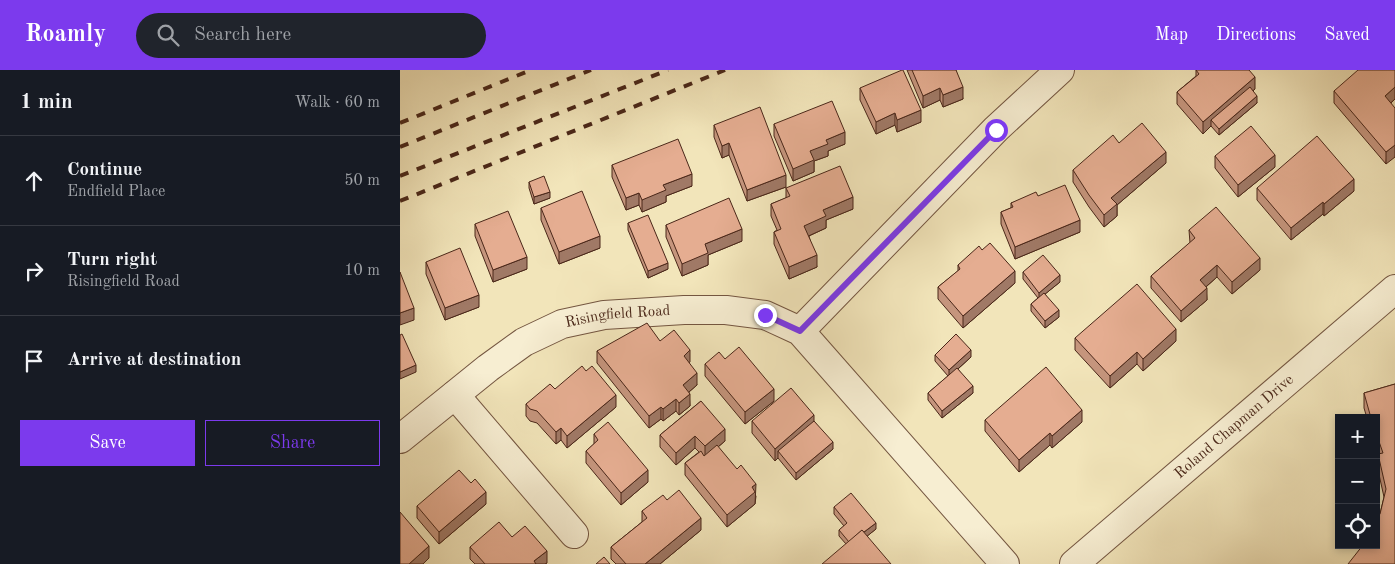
<!DOCTYPE html>
<meta charset="utf-8">
<style>
:root{--surface:#171b24;--page:#20242c;--text:#f1f3f6;--muted:#9ea1a6;--line:#363941;--accent:#7c3aed}
body{margin:0;font-family:"Old Standard TT",serif;background:var(--page);color:var(--text)}
.controls{position:absolute;right:15px;bottom:15px;display:grid;overflow:hidden;border-radius:0px;box-shadow:0 2px 8px #0003}
.controls button{width:45px;height:45px;display:grid;place-items:center;padding:0;border:0;border-bottom:1px solid var(--line);background:var(--surface);color:var(--text);font:25px sans-serif}
.stop{position:absolute;width:15px;height:15px;margin:-11px;border:4px solid #7c3aed;border-radius:50%;background:#fff}
.stop.end{background:#7c3aed;border-color:#fff;box-shadow:0 1px 5px #0008}
.list{margin:0;padding:0;list-style:none}
h2{display:flex;justify-content:space-between;align-items:center;height:65px;margin:0;padding:0 20px;font-size:21px}
h2 small{font-size:16px;font-weight:400;color:var(--muted)}
.list li{display:grid;grid-template-columns:32px 1fr auto;gap:15px;align-items:center;box-sizing:border-box;height:90px;padding:0 20px;border-top:1px solid var(--line)}
.list b{display:block;font-size:19px;white-space:nowrap}
.list p{margin:0;font-size:16px;white-space:nowrap;color:var(--muted)}
.list em{font-size:16px;font-style:normal;color:var(--muted)}
.actions{display:flex;gap:10px;padding:15px 20px}
.actions a{flex:1;padding:11px 0;border:1px solid var(--accent);border-radius:0px;text-align:center;font-size:18px;color:var(--accent)}
.actions .main{background:var(--accent);color:#fff}
.icon{flex:none;width:28px;height:28px;fill:none;stroke:currentColor;stroke-width:2;stroke-linecap:round;stroke-linejoin:round}
.map{position:relative;flex:none;width:995px;height:494px;overflow:hidden}
header{display:flex;align-items:center;gap:30px;box-sizing:border-box;height:70px;padding:0 25px;background:var(--accent);color:#fff}
header strong{font-size:24px}
nav{display:flex;gap:28px;margin-inline-start:auto;font-size:18px}
.search{width:350px;height:45px;background:var(--page);display:flex;align-items:center;gap:12px;box-sizing:border-box;padding:0 18px;border-radius:28px;color:var(--muted);font-size:19px}
main{display:flex}
aside{flex:1;background:var(--surface)}
.map>svg:first-child{display:block}
.lines{fill:none;stroke-linecap:round;stroke-linejoin:round}
.minor-casing{stroke:#745641;stroke-width:30}
.tertiary-casing{stroke:#745641;stroke-width:30}
.minor{stroke:#f7eed2;stroke-width:28}
.tertiary{stroke:#f7eed2;stroke-width:28}
.rail{stroke:#4a2719;stroke-width:4;stroke-dasharray:9 9;stroke-linecap:butt}
.wall{fill:#c5957d;stroke:#4a2719}
.shaded-wall{fill:#a07966;stroke:#4a2719}
.building{fill:#e5ad91;stroke:#4a2719}
.route{stroke:#7c3aed;stroke-width:6}
.labels{text-anchor:middle;dominant-baseline:central;stroke-width:5;stroke-linejoin:round;paint-order:stroke}
.street-label{font-size:15px;fill:#4a2719;stroke:#f7eed2}
</style>
<header>
<strong>Roamly</strong>
<div class="search"><svg class="icon" aria-label="search" viewBox="0 0 24 24"><circle cx="10" cy="10" r="6"/><path d="M15 15l6 6"/></svg>Search here</div>
<nav><a>Map</a><a>Directions</a><a>Saved</a></nav>
</header>
<main>
<aside>
<h2>1 min<small>Walk · 60 m</small></h2>
<ul class="list">
<li><svg class="icon" aria-label="ahead" viewBox="0 0 24 24"><path d="M12 20V5M6 11l6-6 6 6"/></svg><div><b>Continue</b><p>Endfield Place</p></div><em>50 m</em></li>
<li><svg class="icon" aria-label="right" viewBox="0 0 24 24"><path d="M7 20v-9h11M14 6l5 5-5 5"/></svg><div><b>Turn right</b><p>Risingfield Road</p></div><em>10 m</em></li>
<li><svg class="icon" aria-label="arrive" viewBox="0 0 24 24"><path d="M6 21V4h12l-3 4 3 4H6"/></svg><div><b>Arrive at destination</b></div></li>
</ul>
<div class="actions"><a class="main">Save</a><a>Share</a></div>
</aside>
<div class="map">
<svg width="995" height="494" viewBox="0 0 995 494">
<rect width="100%" height="100%" fill="#f2e5ba"/>
<filter id="stains"><feTurbulence type="fractalNoise" baseFrequency=".004" numOctaves="4"/><feColorMatrix values="0 0 0 0 .2 0 0 0 0 .09 0 0 0 0 .02 0 0 0 .5 -.17"/></filter>
<radialGradient id="worn" r=".72"><stop offset=".6" stop-color="#630" stop-opacity="0"/><stop offset="1" stop-color="#630" stop-opacity=".3"/></radialGradient>
<g class="lines">
<!-- minor casing -->
<g class="minor-casing">
<g id="minor">
<polyline points="400,261 596,59 660,0"/>
<polyline points="55,325 174,464"/>
<path id="s1" d="M0 369 88 298 124 272 162 254 204 245 284 240H326L365 245 400 261 605 494"/>
</g>
</g>
<!-- tertiary casing -->
<g class="tertiary-casing">
<g id="tertiary">
<path id="s2" d="M674 494 995 219"/>
</g>
</g>
<!-- minor -->
<use href="#minor" class="minor"/>
<!-- tertiary -->
<use href="#tertiary" class="tertiary"/>
<!-- rail -->
<g class="rail">
<polyline points="0,53 131,0"/>
<polyline points="0,77 191,0"/>
<polyline points="0,106 268,0"/>
<polyline points="0,131 325,0"/>
</g>
</g>
<!-- wall -->
<g class="wall">
<polygon points="507,0 556,0 563,29 543,37 540,30 523,38"/>
<polygon points="796,0 855,19 853,21 857,33 819,65 811,56 803,64 777,34 777,22 796,6"/>
<polygon points="460,18 521,52 497,62 495,55 476,64 460,30"/>
<polygon points="934,21 995,29 991,33 986,94 934,33"/>
<polygon points="374,54 445,74 428,81 428,86 414,91 414,102 393,111 374,66"/>
<polygon points="314,55 386,117 347,131 329,85 322,88 314,67"/>
<polygon points="719,73 766,93 717,135 717,146 704,157 689,137 673,112 673,100"/>
<polygon points="815,86 875,97 838,127 815,98"/>
<polygon points="212,95 292,116 266,126 266,132 242,142 239,135 226,140 212,107"/>
<polygon points="129,112 150,128 134,134 129,118"/>
<polygon points="386,118 453,139 426,150 426,158 409,166 417,197 389,209 374,174 374,162 377,160 371,146 371,134 386,128"/>
<polygon points="857,118 954,121 924,146 923,144 891,170 857,130"/>
<polygon points="638,126 680,162 615,189 601,154 601,142 611,138 611,133"/>
<polygon points="141,138 200,178 159,194 141,150"/>
<polygon points="228,153 268,199 248,208 228,160"/>
<polygon points="75,154 127,199 93,212 75,166"/>
<polygon points="266,155 342,171 308,185 308,195 282,206 266,167"/>
<polygon points="789,160 860,200 832,224 817,207 806,217 807,230 781,252 751,218 751,206 790,173"/>
<polygon points="582,180 615,213 563,258 538,229 538,217 558,201 558,195"/>
<polygon points="26,192 79,237 45,250 26,204"/>
<polygon points="623,202 660,212 645,224 659,247 645,258 631,241 631,234 638,228 623,209"/>
<polygon points="675,268 776,271 743,301 737,294 710,318 675,280"/>
<polygon points="260,271 290,292 289,293 297,315 289,322 290,336 279,345 276,341 263,351 261,349 249,358 197,293 197,281"/>
<polygon points="535,285 571,287 558,299 573,323 542,348 528,330 528,323 548,306 535,291"/>
<polygon points="325,289 374,331 345,354 305,306 305,294"/>
<polygon points="995,314 995,494 961,477 961,475 976,475 980,444 984,427 978,400 978,384 976,379 976,348 967,348 964,338 964,323"/>
<polygon points="155,319 216,337 167,378 161,370 156,374 137,353 130,351 126,346 126,334"/>
<polygon points="301,331 325,371 318,377 356,426 355,434 327,457 285,405 285,393 299,382 295,378 276,395 260,377 260,365"/>
<polygon points="585,350 682,352 652,378 650,375 619,402 585,361"/>
<polygon points="352,351 414,351 433,379 396,410 378,388 375,391 352,363"/>
<polygon points="194,364 248,412 221,435 186,393 186,381 194,374"/>
<polygon points="267,430 301,460 260,494 216,494 211,489 211,477 242,452 242,441"/>
<polygon points="86,434 39,474 17,448 17,436"/>
<polygon points="434,437 476,459 467,466 446,474 439,466 439,460 444,456 434,444"/>
<polygon points="112,467 147,493 145,494 75,494 70,489 70,477"/>
</g>
<!-- shaded-wall -->
<g class="shaded-wall">
<polygon points="855,7 855,19 815,53 811,50 811,56 803,64 803,52"/>
<polygon points="563,17 563,29 543,37 543,25"/>
<polygon points="995,17 995,29 985,38 985,26"/>
<polygon points="540,18 540,30 523,38 523,26"/>
<polygon points="857,26 857,33 819,65 819,59"/>
<polygon points="521,40 521,52 497,62 497,50"/>
<polygon points="495,43 495,55 476,64 476,52"/>
<polygon points="445,62 445,74 428,81 428,86 414,91 414,102 393,111 393,99 410,81 426,70"/>
<polygon points="329,73 329,85 322,88 322,76"/>
<polygon points="995,75 995,87 986,94 986,82"/>
<polygon points="766,82 766,93 717,135 717,146 704,157 704,145 711,128"/>
<polygon points="875,85 875,97 838,127 838,115"/>
<polygon points="292,104 292,116 266,126 266,132 242,142 242,130 263,115"/>
<polygon points="386,105 386,117 347,131 347,120"/>
<polygon points="954,109 954,121 924,146 924,134"/>
<polygon points="150,122 150,128 134,134 134,127"/>
<polygon points="239,123 239,135 226,140 226,128"/>
<polygon points="453,127 453,139 426,150 426,158 404,168 404,156 423,140"/>
<polygon points="923,132 923,144 891,170 891,158"/>
<polygon points="680,150 680,162 615,189 615,177"/>
<polygon points="342,159 342,171 308,185 308,195 282,206 282,194 305,174"/>
<polygon points="200,166 200,178 159,194 159,182"/>
<polygon points="417,185 417,197 389,209 389,197"/>
<polygon points="127,187 127,199 93,212 93,200"/>
<polygon points="860,188 860,200 832,224 832,212"/>
<polygon points="268,193 268,199 248,208 248,201"/>
<polygon points="817,195 817,207 800,222 800,210"/>
<polygon points="615,201 615,213 563,258 563,246"/>
<polygon points="660,205 660,212 639,229 639,223"/>
<polygon points="807,218 807,230 781,252 781,241"/>
<polygon points="79,225 79,237 45,250 45,238"/>
<polygon points="14,238 14,250 0,255 0,243"/>
<polygon points="659,240 659,247 645,258 645,251"/>
<polygon points="776,259 776,271 743,301 743,289"/>
<polygon points="290,280 290,292 284,298 284,286"/>
<polygon points="571,280 571,287 549,307 549,300"/>
<polygon points="737,282 737,294 710,318 710,306"/>
<polygon points="16,295 16,302 0,309 0,302"/>
<polygon points="297,303 297,315 283,327 283,315"/>
<polygon points="573,316 573,323 542,348 542,341"/>
<polygon points="374,319 374,331 345,354 345,342"/>
<polygon points="290,324 290,336 279,345 279,333"/>
<polygon points="216,325 216,337 167,378 167,366"/>
<polygon points="276,329 276,341 263,351 263,339"/>
<polygon points="261,337 261,349 249,358 249,346"/>
<polygon points="682,340 682,352 652,378 652,366"/>
<polygon points="414,345 414,357 378,381 378,388 375,391 375,379"/>
<polygon points="161,358 161,370 156,374 156,362"/>
<polygon points="325,359 325,371 305,388 305,376"/>
<polygon points="650,363 650,375 619,402 619,390"/>
<polygon points="295,366 295,378 276,395 276,383"/>
<polygon points="433,372 433,379 396,410 396,403"/>
<polygon points="248,400 248,412 221,435 221,423"/>
<polygon points="356,414 355,434 327,457 327,445 352,417"/>
<polygon points="86,422 86,434 39,474 39,462"/>
<polygon points="301,448 301,460 260,494 245,494"/>
<polygon points="476,453 476,459 450,480 450,473"/>
<polygon points="29,476 29,488 23,494 9,494"/>
<polygon points="147,481 147,493 145,494 134,494 134,491"/>
</g>
<!-- building -->
<g class="building">
<polygon points="502,0 503,0 521,40 497,50 495,43 476,52 460,18"/>
<polygon points="512,0 556,0 563,17 543,25 540,18 523,26"/>
<polygon points="796,0 849,0 855,7 803,52 777,22 799,4"/>
<polygon points="958,0 995,0 995,17 985,26 995,38 995,75 986,82 934,21"/>
<polygon points="850,17 857,26 819,59 811,50"/>
<polygon points="432,31 445,62 426,70 428,74 410,81 414,90 393,99 374,54"/>
<polygon points="360,37 386,105 347,120 329,73 322,76 314,55"/>
<polygon points="742,53 766,82 711,128 717,134 704,145 689,125 673,100 713,65 719,73"/>
<polygon points="851,56 875,85 838,115 815,86"/>
<polygon points="917,66 954,109 924,134 923,132 891,158 857,118"/>
<polygon points="278,69 292,104 263,115 266,120 242,130 239,123 226,128 212,95"/>
<polygon points="440,96 453,127 423,140 426,146 404,156 417,185 389,197 374,162 381,159 371,134 390,126 386,118"/>
<polygon points="144,106 150,122 134,127 129,112"/>
<polygon points="665,115 680,150 615,177 601,142 613,137 611,133 636,122 638,126"/>
<polygon points="182,121 200,166 159,182 141,138"/>
<polygon points="329,128 342,159 305,174 308,183 282,194 266,155"/>
<polygon points="816,137 860,188 832,212 817,195 800,210 807,218 781,241 751,206 795,168 789,160"/>
<polygon points="108,141 127,187 93,200 75,154"/>
<polygon points="248,145 268,193 248,201 228,153"/>
<polygon points="590,173 615,201 563,246 538,217 560,199 558,195 579,176 582,180"/>
<polygon points="60,178 79,225 45,238 26,192"/>
<polygon points="643,185 660,205 639,223 623,202"/>
<polygon points="0,202 14,238 0,243"/>
<polygon points="737,214 776,259 743,289 737,282 710,306 675,268"/>
<polygon points="644,223 659,240 645,251 631,234"/>
<polygon points="247,253 260,271 274,260 290,280 284,286 297,303 283,315 290,324 279,333 276,329 263,339 261,337 249,346 197,281"/>
<polygon points="2,264 16,295 0,302 0,265"/>
<polygon points="556,264 571,280 549,300 535,285"/>
<polygon points="339,277 374,319 345,342 305,294 319,282 325,289"/>
<polygon points="182,296 186,301 192,296 216,325 167,366 161,358 156,362 137,341 130,339 126,334 150,314 155,319"/>
<polygon points="646,297 682,340 652,366 650,363 619,390 585,350"/>
<polygon points="557,298 573,316 542,341 528,323"/>
<polygon points="995,314 995,494 948,494 963,475 976,475 976,449 980,444 986,419 978,384 983,383 976,363 976,348 971,348 964,323"/>
<polygon points="391,318 414,345 375,379 352,351"/>
<polygon points="301,331 325,359 305,376 295,366 276,383 260,365"/>
<polygon points="414,351 433,372 396,403 378,381"/>
<polygon points="208,352 248,400 221,423 186,381 198,370 194,364"/>
<polygon points="317,375 337,399 341,395 356,414 352,417 355,422 327,445 285,393 301,381 304,386"/>
<polygon points="59,400 71,413 75,409 86,422 39,462 17,436"/>
<polygon points="279,420 301,448 245,494 226,494 211,477 247,448 242,441 263,425 267,430"/>
<polygon points="451,423 476,453 464,462 462,460 449,472 439,460 447,453 434,437"/>
<polygon points="0,442 29,476 9,494 0,494"/>
<polygon points="99,452 112,467 125,456 147,481 134,491 136,494 85,494 70,477"/>
<polygon points="462,460 491,494 422,494"/>
<polygon points="204,487 210,494 196,494"/>
</g>
<g class="lines">
<!-- route -->
<polyline class="route" points="365,245 400,261 596,60"/>
</g>
<g class="labels">
<!-- street labels -->
<g class="street-label">
<text stroke="none"><textPath href="#s1" startOffset="256">Risingfield Road</textPath></text>
<text stroke="none"><textPath href="#s2" startOffset="211">Roland Chapman Drive</textPath></text>
</g>
</g>
<rect width="100%" height="100%" filter="url(#stains)"/>
<rect width="100%" height="100%" fill="url(#worn)"/>
</svg>
<div class="controls">
<button>+</button>
<button>−</button>
<button><svg class="icon" aria-label="locate" viewBox="0 0 24 24"><circle cx="12" cy="12" r="6"/><path d="M12 2v4M12 18v4M2 12h4M18 12h4"/></svg></button>
</div>
<div class="stop" style="left:596px;top:60px"></div>
<div class="stop end" style="left:365px;top:245px"></div>
</div>
</main>
